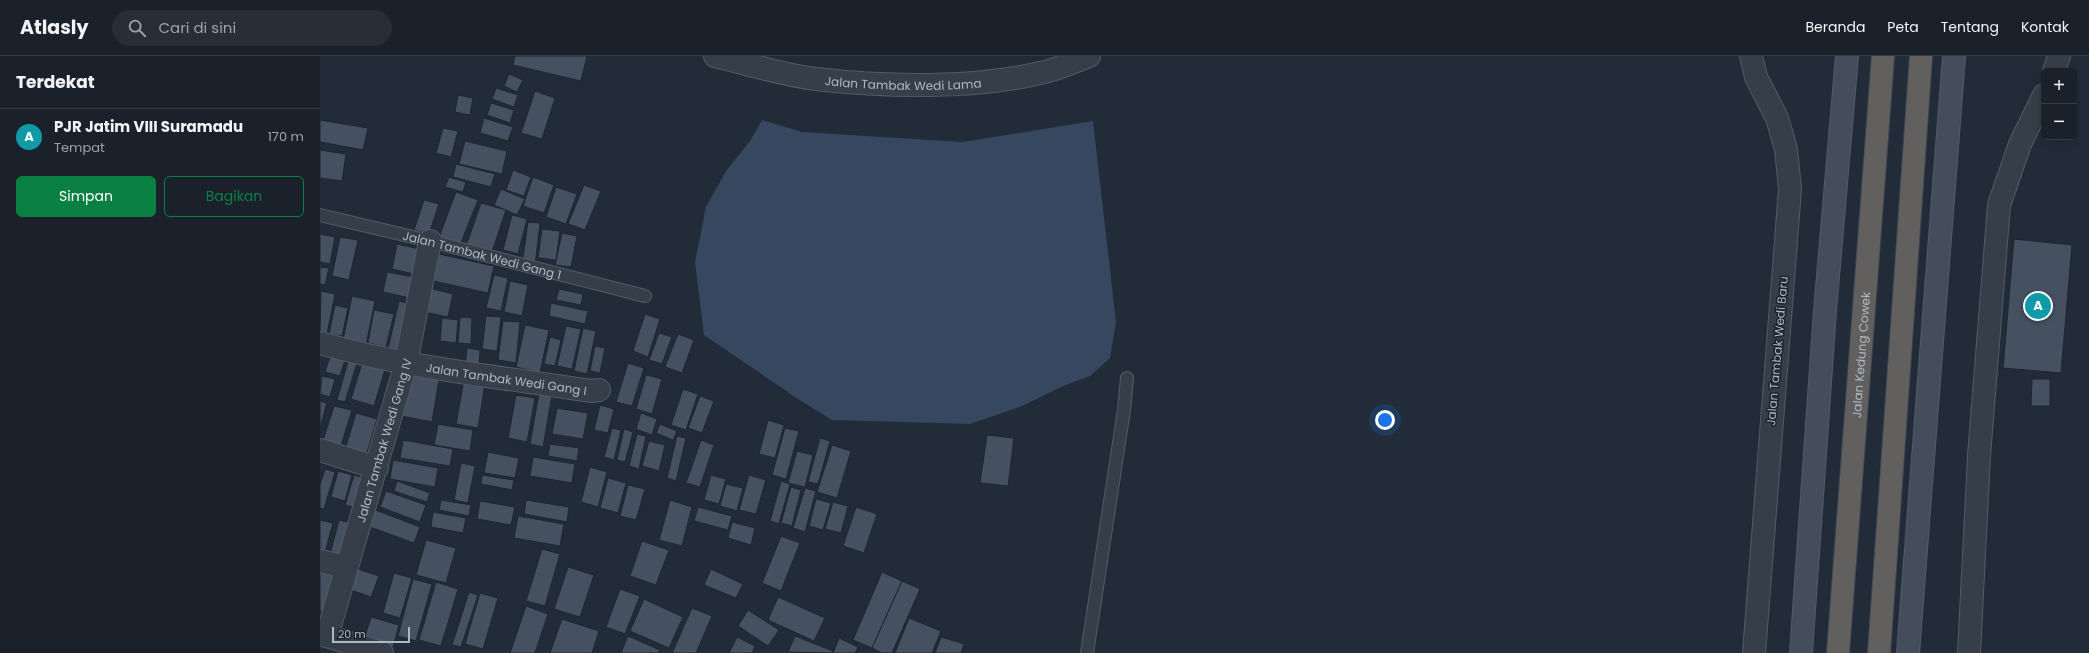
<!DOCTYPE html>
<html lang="id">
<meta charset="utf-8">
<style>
:root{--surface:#1a212b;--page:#272e37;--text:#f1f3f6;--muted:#9fa3a9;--line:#383e47;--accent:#0b8043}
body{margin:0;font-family:Poppins,sans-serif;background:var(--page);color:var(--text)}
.controls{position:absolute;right:12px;top:12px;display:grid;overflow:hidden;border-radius:6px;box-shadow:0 2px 10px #0003}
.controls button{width:36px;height:36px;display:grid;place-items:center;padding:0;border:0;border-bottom:1px solid var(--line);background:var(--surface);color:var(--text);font:20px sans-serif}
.scale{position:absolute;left:12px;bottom:10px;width:78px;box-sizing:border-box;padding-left:4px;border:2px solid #b0b8c6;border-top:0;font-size:11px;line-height:14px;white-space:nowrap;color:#b0b8c6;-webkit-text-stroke:3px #1b232e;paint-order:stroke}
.you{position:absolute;left:1065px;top:364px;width:14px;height:14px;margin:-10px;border:3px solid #fff;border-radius:50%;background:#1a73e8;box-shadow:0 0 0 6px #1a73e833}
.badge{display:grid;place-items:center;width:26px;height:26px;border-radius:50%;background:var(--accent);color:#fff;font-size:13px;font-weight:700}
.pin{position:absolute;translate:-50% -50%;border:2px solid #fff;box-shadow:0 1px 4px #0006}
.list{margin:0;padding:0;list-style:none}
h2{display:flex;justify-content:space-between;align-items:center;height:52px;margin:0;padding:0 16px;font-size:17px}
h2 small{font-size:13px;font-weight:400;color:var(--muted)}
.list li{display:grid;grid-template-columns:26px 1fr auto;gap:12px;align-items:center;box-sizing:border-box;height:56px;padding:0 16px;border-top:1px solid var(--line)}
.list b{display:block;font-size:15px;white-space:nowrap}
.list p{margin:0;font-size:13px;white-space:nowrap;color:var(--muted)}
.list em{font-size:13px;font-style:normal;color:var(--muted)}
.actions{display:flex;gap:8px;padding:12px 16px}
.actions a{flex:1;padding:9px 0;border:1px solid var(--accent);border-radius:6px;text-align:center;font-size:14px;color:var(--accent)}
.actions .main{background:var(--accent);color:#fff}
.icon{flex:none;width:22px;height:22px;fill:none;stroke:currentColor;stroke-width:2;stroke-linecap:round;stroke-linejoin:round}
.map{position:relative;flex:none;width:1769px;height:597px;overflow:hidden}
header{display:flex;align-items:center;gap:24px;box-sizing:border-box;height:56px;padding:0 20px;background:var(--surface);border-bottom:1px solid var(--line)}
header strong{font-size:19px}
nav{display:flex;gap:22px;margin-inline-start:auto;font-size:14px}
.search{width:280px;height:36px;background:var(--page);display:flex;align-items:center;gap:10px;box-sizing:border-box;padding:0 14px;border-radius:22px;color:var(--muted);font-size:15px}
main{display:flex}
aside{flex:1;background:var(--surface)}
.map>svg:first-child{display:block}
.water{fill:#364760}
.building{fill:#455161;stroke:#1d2530}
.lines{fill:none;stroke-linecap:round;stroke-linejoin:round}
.service-casing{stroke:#535b67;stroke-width:14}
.minor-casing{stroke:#535b67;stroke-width:24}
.tertiary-casing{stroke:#535b67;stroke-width:24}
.secondary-casing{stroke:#535b67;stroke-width:24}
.trunk-casing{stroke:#404854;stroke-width:24}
.service{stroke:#363e49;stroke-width:12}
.minor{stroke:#363e49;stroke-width:22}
.tertiary{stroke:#363e49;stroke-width:22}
.secondary{stroke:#444d5c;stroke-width:22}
.trunk{stroke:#62605e;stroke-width:22}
.labels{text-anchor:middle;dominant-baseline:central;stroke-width:3;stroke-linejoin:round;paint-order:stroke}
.street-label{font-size:12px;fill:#b0b8c6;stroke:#1b232e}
</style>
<header>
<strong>Atlasly</strong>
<div class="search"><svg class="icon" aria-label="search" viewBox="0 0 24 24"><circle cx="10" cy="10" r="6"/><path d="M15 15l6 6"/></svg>Cari di sini</div>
<nav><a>Beranda</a><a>Peta</a><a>Tentang</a><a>Kontak</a></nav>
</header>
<main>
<aside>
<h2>Terdekat<small></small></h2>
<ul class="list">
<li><span class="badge" style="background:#0f9aa8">A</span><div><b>PJR Jatim VIII Suramadu</b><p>Tempat</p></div><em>170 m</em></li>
</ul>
<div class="actions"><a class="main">Simpan</a><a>Bagikan</a></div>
</aside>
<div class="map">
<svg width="1769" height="597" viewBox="0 0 1769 597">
<rect width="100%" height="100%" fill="#222c39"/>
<!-- water -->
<polygon class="water" points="442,64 482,76 643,86 773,65 796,266 790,302 770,320 743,330 702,350 650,368 512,364 478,343 384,279 375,206 386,151 406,115 430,85"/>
<!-- building -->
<g class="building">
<polygon points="195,0 267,0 261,25 193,9"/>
<polygon points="189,18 203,24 197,36 184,30"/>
<polygon points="176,32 198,39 194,51 172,43"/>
<polygon points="215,35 235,42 222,83 201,77"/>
<polygon points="138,39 153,42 150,59 135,56"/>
<polygon points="171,47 194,54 190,67 167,59"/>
<polygon points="164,62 193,71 188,85 160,77"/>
<polygon points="0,64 48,72 43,94 0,86"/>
<polygon points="123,72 138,75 131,101 116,97"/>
<polygon points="145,85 187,95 182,118 139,108"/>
<polygon points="0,94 26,98 22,125 0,122"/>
<polygon points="136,108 175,118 171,131 133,121"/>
<polygon points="193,114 211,121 204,140 186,134"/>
<polygon points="129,121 146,126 143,136 125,131"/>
<polygon points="213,121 234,129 224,157 203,150"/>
<polygon points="264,129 281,135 265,174 248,168"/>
<polygon points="236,131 257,138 246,168 226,161"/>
<polygon points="181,133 205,143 197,159 174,149"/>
<polygon points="136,136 158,144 140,189 119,181"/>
<polygon points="104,144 119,148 109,178 94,174"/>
<polygon points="161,147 186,154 171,199 146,190"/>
<polygon points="192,159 207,163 198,198 183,194"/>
<polygon points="208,166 220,167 215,210 202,208"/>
<polygon points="222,173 240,175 236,204 218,202"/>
<polygon points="242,177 257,180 251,211 235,209"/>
<polygon points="0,178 15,181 10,208 0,206"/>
<polygon points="20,181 38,184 29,224 12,220"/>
<polygon points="1694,183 1752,189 1741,317 1683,312"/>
<polygon points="77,188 104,194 98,219 72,213"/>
<polygon points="119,198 174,210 168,237 113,225"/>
<polygon points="0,211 9,212 5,229 0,228"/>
<polygon points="67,216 99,222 94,243 63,236"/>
<polygon points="174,219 188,222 181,255 166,252"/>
<polygon points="190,225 208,229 202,260 184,256"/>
<polygon points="109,232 133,238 128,261 104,256"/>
<polygon points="239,233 263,238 261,249 236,244"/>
<polygon points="1,235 15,238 7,278 0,276"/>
<polygon points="32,240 55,245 45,294 22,289"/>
<polygon points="79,245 94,249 84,295 68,292"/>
<polygon points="231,247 268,255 265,268 229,260"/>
<polygon points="15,249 28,252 22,280 9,278"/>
<polygon points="54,254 74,258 66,291 48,287"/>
<polygon points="325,258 340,263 328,301 313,295"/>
<polygon points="166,260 181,261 177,295 162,293"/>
<polygon points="140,261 152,262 151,288 138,287"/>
<polygon points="122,262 138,264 136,287 120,285"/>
<polygon points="183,265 200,266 196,307 178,304"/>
<polygon points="205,269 229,274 220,317 196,311"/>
<polygon points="246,270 261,273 252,313 237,310"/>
<polygon points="263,272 276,275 267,318 254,315"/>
<polygon points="339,277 352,281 342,308 329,304"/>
<polygon points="358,278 374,284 362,317 345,311"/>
<polygon points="230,281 241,284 235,310 224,308"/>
<polygon points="275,290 285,292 280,317 270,315"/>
<polygon points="147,292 160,294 159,313 145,312"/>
<polygon points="11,297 26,301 20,320 5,316"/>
<polygon points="29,302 38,304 25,346 17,344"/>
<polygon points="42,307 65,314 54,350 31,343"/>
<polygon points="308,307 324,312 312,350 296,346"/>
<polygon points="90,313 120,318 112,366 81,360"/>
<polygon points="326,319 342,323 332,358 316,353"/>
<polygon points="2,320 15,323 10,341 0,338"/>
<polygon points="1712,323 1730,323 1730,350 1711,350"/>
<polygon points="144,324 165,328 158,372 136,368"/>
<polygon points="363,333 378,338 366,374 351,369"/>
<polygon points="219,337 232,339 223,391 210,388"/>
<polygon points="196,339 215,342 207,386 188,382"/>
<polygon points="380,340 394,345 382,377 368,372"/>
<polygon points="0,345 7,347 0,372"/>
<polygon points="280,349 294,353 288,377 274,374"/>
<polygon points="14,350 32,354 20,393 2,388"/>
<polygon points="237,352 268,357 263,383 232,378"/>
<polygon points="36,357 57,363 46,400 25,394"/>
<polygon points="321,357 337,363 332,379 316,373"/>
<polygon points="448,364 464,369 455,402 439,398"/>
<polygon points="118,368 153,374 150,395 114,389"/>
<polygon points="340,368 357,375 353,384 336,377"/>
<polygon points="292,372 301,374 294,404 284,401"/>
<polygon points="465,372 479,375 466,423 452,419"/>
<polygon points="304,373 313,376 305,406 297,404"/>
<polygon points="317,378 326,380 319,413 309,410"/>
<polygon points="667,379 694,382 688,430 660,427"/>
<polygon points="357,380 366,382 356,425 347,422"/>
<polygon points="500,382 510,385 498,428 488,426"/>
<polygon points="83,384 133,393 130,410 80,402"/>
<polygon points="381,384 394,389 380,431 366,427"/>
<polygon points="329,385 345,389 339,415 322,410"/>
<polygon points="230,388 259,392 257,405 228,400"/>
<polygon points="512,389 531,395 517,442 497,436"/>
<polygon points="477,395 493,399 485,431 468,427"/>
<polygon points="168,396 199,402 195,422 164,417"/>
<polygon points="213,401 255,408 252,427 210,420"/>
<polygon points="73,404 118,412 115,431 70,423"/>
<polygon points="141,407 155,410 148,447 134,444"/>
<polygon points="270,411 287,416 278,451 261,446"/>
<polygon points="5,413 15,416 4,453 0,452 0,429"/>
<polygon points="18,415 32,419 25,445 11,441"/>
<polygon points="34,419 45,422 37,452 25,449"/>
<polygon points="162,419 194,424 192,434 161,428"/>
<polygon points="391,419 406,423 399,448 384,444"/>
<polygon points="429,419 446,424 436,458 419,454"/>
<polygon points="288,422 306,427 298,457 280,452"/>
<polygon points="77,425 110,437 107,446 74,435"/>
<polygon points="461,425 470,428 459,468 450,465"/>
<polygon points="406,428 423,432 417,455 400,450"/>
<polygon points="308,429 325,433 316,464 300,460"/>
<polygon points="471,431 481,434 472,470 461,467"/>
<polygon points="485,432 496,435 485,476 473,472"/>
<polygon points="66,435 106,449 100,466 60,451"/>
<polygon points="496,443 511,447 503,474 489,470"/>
<polygon points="121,444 151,449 149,460 119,454"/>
<polygon points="206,444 249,451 247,466 204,458"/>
<polygon points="350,444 372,451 362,490 339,484"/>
<polygon points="160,445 195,451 191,469 157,463"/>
<polygon points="513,446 528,450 521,477 505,473"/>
<polygon points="378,451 412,460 408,474 374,465"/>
<polygon points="536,451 557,458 544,497 523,490"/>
<polygon points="53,453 100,471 94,487 47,470"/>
<polygon points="113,456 146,462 143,477 111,471"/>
<polygon points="198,460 244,468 240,490 194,482"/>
<polygon points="0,464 13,467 4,500 0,499"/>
<polygon points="19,464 35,468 24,507 9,502"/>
<polygon points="412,466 435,472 431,489 408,482"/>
<polygon points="461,480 480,487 461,535 442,527"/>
<polygon points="106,484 136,492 126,527 96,519"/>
<polygon points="322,485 349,494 336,529 310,520"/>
<polygon points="222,493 240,498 225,550 206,545"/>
<polygon points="248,511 274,519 260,561 234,553"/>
<polygon points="35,512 59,520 51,541 28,533"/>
<polygon points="0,513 17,518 7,557 0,555"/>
<polygon points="391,513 423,528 416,542 384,529"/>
<polygon points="562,516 582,525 552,592 533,584"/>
<polygon points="74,517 92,522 80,562 63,557"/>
<polygon points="93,523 112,528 96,585 78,580"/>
<polygon points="582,525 600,533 572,597 562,597 552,592"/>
<polygon points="116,526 138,533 121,590 99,584"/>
<polygon points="300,533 320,540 305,578 286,571"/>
<polygon points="149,536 158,539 141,591 132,589"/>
<polygon points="160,537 178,542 163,593 145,588"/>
<polygon points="458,541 505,562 494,585 448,564"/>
<polygon points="324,543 363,561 349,592 310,575"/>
<polygon points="206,550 228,558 215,597 190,597"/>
<polygon points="372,552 392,560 376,597 352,597"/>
<polygon points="428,554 459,574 448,590 418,570"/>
<polygon points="51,561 79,569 73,591 44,583"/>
<polygon points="589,562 621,575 612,597 575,597"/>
<polygon points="242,563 279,575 272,597 230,597"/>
<polygon points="308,580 340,594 338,597 301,597"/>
<polygon points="475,580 513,595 512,597 468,596"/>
<polygon points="417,581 435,590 432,597 409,597"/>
<polygon points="621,581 644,588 641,597 615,597"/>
<polygon points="519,582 538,591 535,597 513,597"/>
</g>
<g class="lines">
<!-- service casing -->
<g class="service-casing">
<g id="service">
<path id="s1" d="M0 159 110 185 325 240"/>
<polyline points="767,597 804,354 807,322"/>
</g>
</g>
<!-- minor casing -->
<g class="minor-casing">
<g id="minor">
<path id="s2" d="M0 287C88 312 181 321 271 335L279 334"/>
<polyline points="0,394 57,412"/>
<polyline points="0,505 26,511"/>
<polyline points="0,578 62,597"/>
<path id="s3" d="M7 580 86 307 110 185"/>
</g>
</g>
<!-- tertiary casing -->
<g class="tertiary-casing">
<g id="tertiary">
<path id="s4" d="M395 0C428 8 463 19 496 23 565 31 653 33 720 17 737 14 753 6 769 0"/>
<polyline points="1431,0 1436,21 1457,62 1466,93 1470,133 1434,597"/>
<polyline points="1734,15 1739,0"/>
<polyline points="1649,597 1659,400 1679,149 1700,88 1724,39"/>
</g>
</g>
<!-- secondary casing -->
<g class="secondary-casing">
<g id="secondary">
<polyline points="1481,597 1505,255 1527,0"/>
<polyline points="1588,597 1634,0"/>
</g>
</g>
<!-- trunk casing -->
<g class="trunk-casing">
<g id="trunk">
<path id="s5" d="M1518 597 1563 0"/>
<polyline points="1559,597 1601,0"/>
</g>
</g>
<!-- service -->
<use href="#service" class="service"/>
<!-- minor -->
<use href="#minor" class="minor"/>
<!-- tertiary -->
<use href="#tertiary" class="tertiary"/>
<!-- secondary -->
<use href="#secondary" class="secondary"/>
<!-- trunk -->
<use href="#trunk" class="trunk"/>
</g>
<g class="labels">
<!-- street labels -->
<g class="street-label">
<text stroke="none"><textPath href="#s4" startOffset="191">Jalan Tambak Wedi Lama</textPath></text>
<text stroke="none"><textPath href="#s1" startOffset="167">Jalan Tambak Wedi Gang 1</textPath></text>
<text transform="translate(1457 295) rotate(-85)">Jalan Tambak Wedi Baru</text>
<text stroke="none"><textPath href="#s5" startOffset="299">Jalan Kedung Cowek</textPath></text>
<text stroke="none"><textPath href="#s2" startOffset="190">Jalan Tambak Wedi Gang I</textPath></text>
<text stroke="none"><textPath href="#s3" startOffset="204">Jalan Tambak Wedi Gang IV</textPath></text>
</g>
</g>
</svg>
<div class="controls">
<button>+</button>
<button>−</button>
</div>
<div class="scale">20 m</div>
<div class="you"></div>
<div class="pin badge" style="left:1718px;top:250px;background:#0f9aa8">A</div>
</div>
</main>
